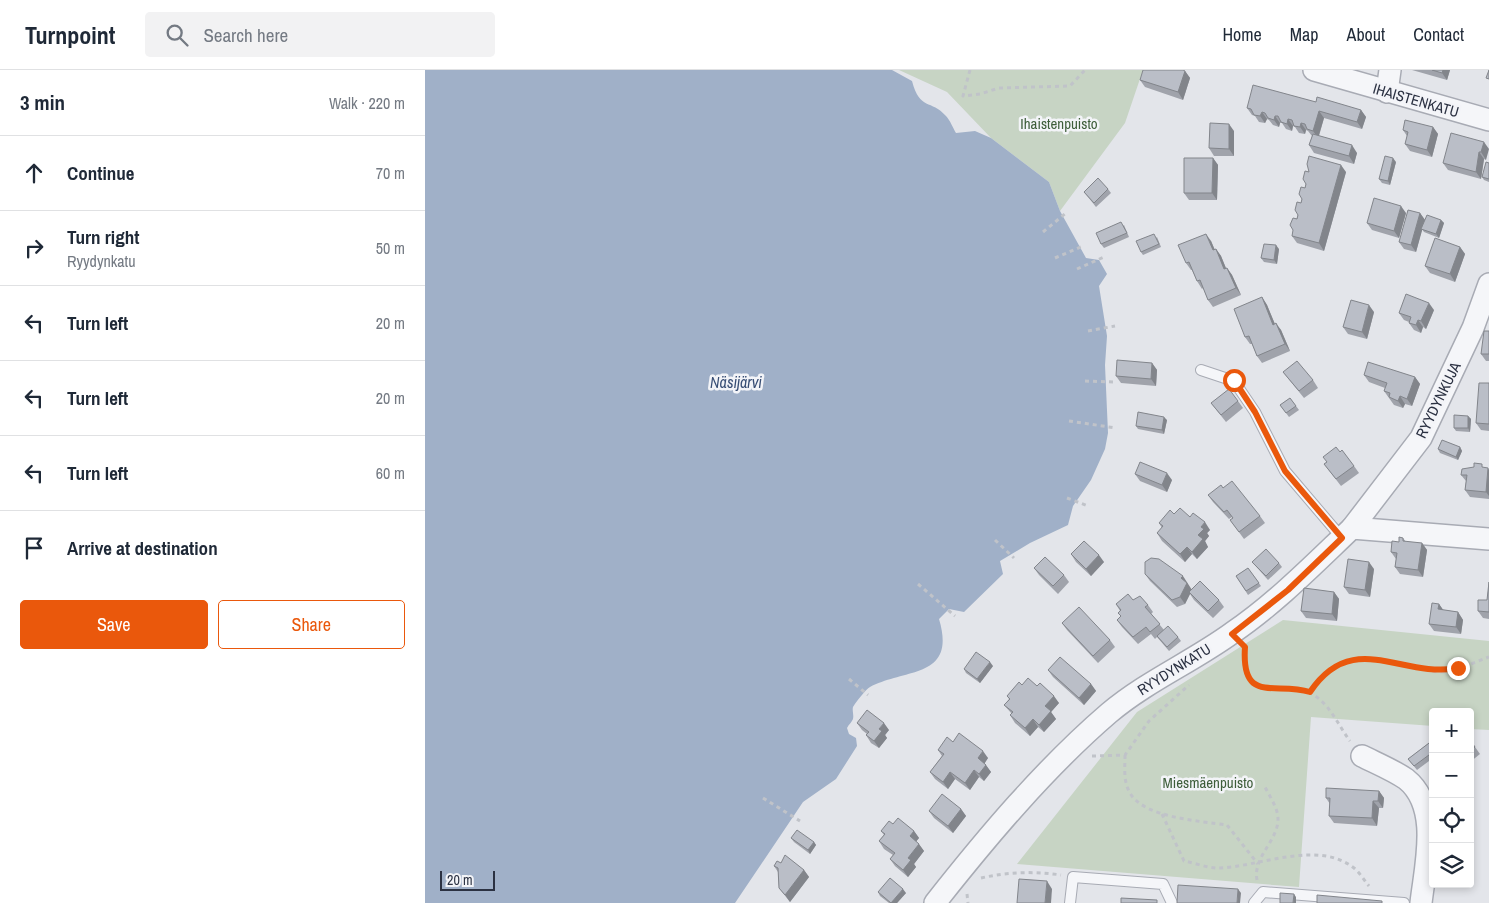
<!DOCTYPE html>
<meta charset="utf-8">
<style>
:root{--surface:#fff;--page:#f2f2f3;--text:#1f2937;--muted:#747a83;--line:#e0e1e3;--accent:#ea580c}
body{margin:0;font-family:"Archivo Narrow",sans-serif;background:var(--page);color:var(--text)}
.controls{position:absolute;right:15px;bottom:15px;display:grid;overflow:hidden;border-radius:5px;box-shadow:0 2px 8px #0003}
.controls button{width:45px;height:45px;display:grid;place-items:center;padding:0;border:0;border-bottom:1px solid var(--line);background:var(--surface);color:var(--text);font:25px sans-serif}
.scale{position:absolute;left:15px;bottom:12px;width:55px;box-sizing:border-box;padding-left:5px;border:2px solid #2b3142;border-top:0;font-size:14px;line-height:18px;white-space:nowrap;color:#2b3142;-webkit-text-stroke:4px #f3f4f8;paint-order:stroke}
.stop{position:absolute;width:15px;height:15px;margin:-11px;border:4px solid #ea580c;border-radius:50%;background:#fff}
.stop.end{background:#ea580c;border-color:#fff;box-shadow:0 1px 5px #0008}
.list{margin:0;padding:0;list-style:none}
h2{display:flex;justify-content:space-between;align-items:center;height:65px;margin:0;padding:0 20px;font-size:21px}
h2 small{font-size:16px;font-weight:400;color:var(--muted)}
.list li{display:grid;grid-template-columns:32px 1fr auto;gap:15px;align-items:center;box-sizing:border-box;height:75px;padding:0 20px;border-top:1px solid var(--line)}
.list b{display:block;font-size:19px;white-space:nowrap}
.list p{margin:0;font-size:16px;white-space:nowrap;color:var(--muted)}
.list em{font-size:16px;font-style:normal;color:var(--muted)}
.actions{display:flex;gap:10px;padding:15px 20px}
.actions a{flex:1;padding:11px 0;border:1px solid var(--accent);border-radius:5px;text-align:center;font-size:18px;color:var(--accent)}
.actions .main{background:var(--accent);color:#fff}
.icon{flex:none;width:28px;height:28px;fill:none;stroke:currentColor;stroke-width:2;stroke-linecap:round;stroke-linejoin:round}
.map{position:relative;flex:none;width:1064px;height:833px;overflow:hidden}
header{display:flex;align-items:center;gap:30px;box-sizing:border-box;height:70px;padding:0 25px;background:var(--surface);border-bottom:1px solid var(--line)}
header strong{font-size:24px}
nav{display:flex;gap:28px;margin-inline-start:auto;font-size:18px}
.search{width:350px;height:45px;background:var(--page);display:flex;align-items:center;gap:12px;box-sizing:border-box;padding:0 18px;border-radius:5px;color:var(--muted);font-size:19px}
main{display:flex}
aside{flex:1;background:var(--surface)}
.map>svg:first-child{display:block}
.green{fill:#c7d4c4}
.water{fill:#a0b0c8}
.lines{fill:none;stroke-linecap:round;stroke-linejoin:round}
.service-casing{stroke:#a8abb4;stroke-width:12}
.minor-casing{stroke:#a8abb4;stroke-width:24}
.path{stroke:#c0c3c9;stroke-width:3;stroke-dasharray:4 4;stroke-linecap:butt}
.service{stroke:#f5f6f9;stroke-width:10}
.minor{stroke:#f5f6f9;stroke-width:21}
.wall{fill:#a0a3ab}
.shaded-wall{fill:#82858b}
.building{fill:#babec7;stroke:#82858b}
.route{stroke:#ea580c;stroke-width:6}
.labels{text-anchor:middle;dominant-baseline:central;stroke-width:5;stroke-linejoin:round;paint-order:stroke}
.street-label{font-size:15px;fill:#2b3142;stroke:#f3f4f8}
.park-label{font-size:15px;fill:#3d5d39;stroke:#f3f4f8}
.water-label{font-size:16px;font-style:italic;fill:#374d74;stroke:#f3f4f8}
</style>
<header>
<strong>Turnpoint</strong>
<div class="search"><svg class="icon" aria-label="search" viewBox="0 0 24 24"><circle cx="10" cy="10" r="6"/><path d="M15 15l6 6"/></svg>Search here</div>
<nav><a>Home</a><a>Map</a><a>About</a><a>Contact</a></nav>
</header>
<main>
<aside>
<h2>3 min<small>Walk · 220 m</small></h2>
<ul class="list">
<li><svg class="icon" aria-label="ahead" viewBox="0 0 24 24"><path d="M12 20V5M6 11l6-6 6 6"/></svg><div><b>Continue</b></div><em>70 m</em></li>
<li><svg class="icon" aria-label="right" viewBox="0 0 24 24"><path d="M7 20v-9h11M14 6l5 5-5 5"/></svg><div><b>Turn right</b><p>Ryydynkatu</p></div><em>50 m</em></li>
<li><svg class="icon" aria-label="left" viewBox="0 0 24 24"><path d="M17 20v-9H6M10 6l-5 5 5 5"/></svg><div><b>Turn left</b></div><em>20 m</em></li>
<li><svg class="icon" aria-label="left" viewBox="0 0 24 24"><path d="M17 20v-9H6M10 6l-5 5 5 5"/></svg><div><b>Turn left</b></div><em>20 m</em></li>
<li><svg class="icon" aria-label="left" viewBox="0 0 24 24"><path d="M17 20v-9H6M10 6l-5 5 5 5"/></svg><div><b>Turn left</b></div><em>60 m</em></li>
<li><svg class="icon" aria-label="arrive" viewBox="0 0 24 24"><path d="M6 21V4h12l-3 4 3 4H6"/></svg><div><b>Arrive at destination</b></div></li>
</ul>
<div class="actions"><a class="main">Save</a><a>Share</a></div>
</aside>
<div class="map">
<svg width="1064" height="833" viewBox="0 0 1064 833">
<rect width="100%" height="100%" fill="#e3e5ea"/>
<!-- green -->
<g class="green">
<polygon points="474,0 718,0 700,53 635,141 624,112 566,68 522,22"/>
<polygon points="858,550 1064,571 1064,660 1045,659 1045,642 1008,642 1008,656 886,647 874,817 592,794 712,642"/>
</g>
<!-- water -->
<path class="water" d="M0 0H467L487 11C495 41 506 29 521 46 525 50 528 58 531 63L550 61 566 68 624 112 635 141 661 188 674 190 682 204 674 216 682 266 680 295 683 363 680 379 666 410 648 436 643 455 605 473 575 491 578 504 539 542 524 539 514 549C532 609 480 598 445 617 441 619 431 632 428 637 427 640 429 645 428 649 427 652 424 654 422 658L424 664 431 668 432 676 411 709 378 732 310 833H0Z"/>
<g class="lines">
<!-- service casing -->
<g class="service-casing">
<g id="service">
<polyline points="776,300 809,311 830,342 860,401 917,468"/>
<polyline points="645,833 648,807 738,814 747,833"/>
<polyline points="829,833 838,822 979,833"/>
</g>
</g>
<!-- minor casing -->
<g class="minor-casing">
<g id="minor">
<polyline points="889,0 1064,50"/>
<polyline points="962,22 965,0"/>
<polyline points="927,458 996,368 1048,258 1064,214"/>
<path d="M937 686C951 693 968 700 981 709 1016 737 1000 796 996 833"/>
<path d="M510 833C562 767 620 698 684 643 722 611 767 592 807 563 851 533 888 495 927 458L1064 469"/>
</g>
</g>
<!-- path -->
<g class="path">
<polyline points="545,0 538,26 555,24 574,18 645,16 660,0"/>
<polyline points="618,162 641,143"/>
<polyline points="630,188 658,176"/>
<polyline points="652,199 679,187"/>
<polyline points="663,261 690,256"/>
<polyline points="660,311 688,312"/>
<polyline points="644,351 691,358"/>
<polyline points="642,428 663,436"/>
<polyline points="570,470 589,488"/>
<polyline points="493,514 530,546"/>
<path d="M819 577C818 643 855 606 887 624 905 634 913 655 925 671"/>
<polyline points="424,609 443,625"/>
<path d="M885 622C909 586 938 583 979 594 990 597 1005 602 1016 602 1033 601 1049 592 1064 587"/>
<path d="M700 685C700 698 698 711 705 723 719 748 776 751 802 755L833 794"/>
<polyline points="667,686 700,685 724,651 764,615"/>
<polyline points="338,728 375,751"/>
<path d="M737 744 759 791C770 793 782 798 793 798 835 797 892 769 929 798 935 803 939 810 944 816"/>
<path d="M556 808C583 802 609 801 636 805"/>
<path d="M832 810C827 785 859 767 852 742 850 734 844 725 840 717"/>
<polyline points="542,824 543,833"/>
</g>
<!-- service -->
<use href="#service" class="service"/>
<!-- minor -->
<use href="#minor" class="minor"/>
</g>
<!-- wall -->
<g class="wall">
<polygon points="987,0 1025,0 1022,10"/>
<polygon points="760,1 765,8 758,30 720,17 715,10"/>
<polygon points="891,32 936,40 941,47 937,59 899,48 894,66 932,83 929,94 889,83 884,75 887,66 883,61 881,60 880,64 874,63 870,57 868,56 867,61 861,59 857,53 855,53 854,57 848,55 844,50 842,49 840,53 834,52 830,46 827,45 822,38"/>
<polygon points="1008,57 1013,64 1007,87 985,81 980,74 982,66 978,60"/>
<polygon points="809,61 809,86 789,86 784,78"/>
<polygon points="1059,72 1061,90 1059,89 1056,109 1023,100 1018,93"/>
<polygon points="788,88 793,95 792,130 764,130 759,123"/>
<polygon points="971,92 965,115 957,113 954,109"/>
<polygon points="1064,93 1064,112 1059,110 1057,107"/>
<polygon points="884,102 921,102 899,181 872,173 867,166"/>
<polygon points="683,119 686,123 671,137 659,122"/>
<polygon points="981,143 974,168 947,160 942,153"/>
<polygon points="995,143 1000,150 1016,150 1019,153 1014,168 999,162 997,159 991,182 979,179 974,172"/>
<polygon points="699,155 704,167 679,178 676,174"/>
<polygon points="732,167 736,177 718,185 716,182"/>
<polygon points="786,171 790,180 791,179 796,186 801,198 802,198 807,205 816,225 788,237 783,230 778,218 777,219 772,211 767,200 766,200 761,193"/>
<polygon points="1035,177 1040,184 1030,212 1005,203 1000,196"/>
<polygon points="854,179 852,194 839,192 836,188"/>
<polygon points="837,227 842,235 850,254 856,260 865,281 837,293 832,286 827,274 825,274 820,267"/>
<polygon points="1009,240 1001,259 998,257 996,263 989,260 984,253 984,252 979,250 974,243"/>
<polygon points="949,242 942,269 923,264 918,257"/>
<polygon points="1064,261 1064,291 1061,291 1056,284"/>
<polygon points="727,293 732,300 731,316 696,313 691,306"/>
<polygon points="858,302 888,310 893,318 879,328"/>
<polygon points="939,305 990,307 995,314 987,336 980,334 978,338 969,335 959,321 960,318 944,312"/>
<polygon points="1064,313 1064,361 1056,360 1051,353"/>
<polygon points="865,328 874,340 864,347 855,335"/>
<polygon points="813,331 818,338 801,352 786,333"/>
<polygon points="1043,346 1046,349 1045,362 1031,361 1029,358"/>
<polygon points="742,350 739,364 713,359 711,356"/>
<polygon points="1035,377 1037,381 1033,390 1015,383 1013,379"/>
<polygon points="915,382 929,396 934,403 916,416 899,394"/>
<polygon points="1060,398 1064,400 1064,429 1045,427 1040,420 1041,411 1036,405"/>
<polygon points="710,404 747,410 742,422 715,411"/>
<polygon points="798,418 835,446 840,453 819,469 805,450 808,448 807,447 804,449 788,432 783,425"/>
<polygon points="765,447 785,460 782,463 784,466 780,471 783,477 772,489 767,484 760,492 737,471 732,463 737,458 734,453"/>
<polygon points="978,468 981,472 997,473 1002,480 998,507 975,504 970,497 971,489 966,482"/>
<polygon points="646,484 679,492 666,506 651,492"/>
<polygon points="827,492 854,493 857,497 843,510"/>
<polygon points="609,498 639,505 644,512 633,524 614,505"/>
<polygon points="823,498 836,516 823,525 811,506"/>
<polygon points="949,499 945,527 924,524 919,517"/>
<polygon points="720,504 763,513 762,514 766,520 794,530 799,537 788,548 769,530 765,524 760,534 752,537 725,511"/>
<polygon points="1064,512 1064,549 1058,548 1053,541 1062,530"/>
<polygon points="909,522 914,529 912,551 881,548 876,541"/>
<polygon points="708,530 723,535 728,542 726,544 739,560 753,567 756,571 744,581 732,567 730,569 726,564 713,574 697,557 692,550 696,546 693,543 695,541 691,534"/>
<polygon points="1014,534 1018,540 1033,542 1038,550 1036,564 1009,561 1004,554"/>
<polygon points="637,553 685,570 690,577 673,593 642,560"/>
<polygon points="568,596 555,613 541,603 539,599"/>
<polygon points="623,600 666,614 671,621 659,635 628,607"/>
<polygon points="597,615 612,616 634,633 626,642 631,649 619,662 613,657 605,666 590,653 585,645 587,644 579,635 584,629 582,626"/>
<polygon points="432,653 464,660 460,665 462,668 454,678 446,673 441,665 442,664 437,660"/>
<polygon points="1008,670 1008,688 992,700 983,689"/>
<polygon points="1045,670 1055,684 1045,692"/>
<polygon points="528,672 563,688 559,693 566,702 559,711 554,707 545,720 530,709 523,719 510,709 505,702 517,686 513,680"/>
<polygon points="954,721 959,728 958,738 954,738 952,756 909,753 904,746 905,734 901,728"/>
<polygon points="536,739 541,746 528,763 509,748 504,741"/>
<polygon points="468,754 489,761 494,768 491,771 499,781 489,794 491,797 483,807 470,796 465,789 468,785 459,779 454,771 459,765 456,761"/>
<polygon points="366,768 389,772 391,775 385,784 369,772"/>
<polygon points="356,793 379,800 384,807 365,832 354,818 353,802 349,796"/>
<polygon points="453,822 481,823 472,833 464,833 455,826"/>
</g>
<!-- shaded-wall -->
<g class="shaded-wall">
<polygon points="1018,0 1025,0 1022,10 1017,3"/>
<polygon points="760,1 765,8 758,30 753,22"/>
<polygon points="936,40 941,47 937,59 932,52"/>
<polygon points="894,41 899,48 893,68 888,61"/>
<polygon points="837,42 842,49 840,53 835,46"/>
<polygon points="850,46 855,53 854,57 849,50"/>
<polygon points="863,49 868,56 867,61 862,54"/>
<polygon points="876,53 881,60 880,64 875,57"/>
<polygon points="804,54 809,61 809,86 804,79"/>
<polygon points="1008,57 1013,64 1007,87 1002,80"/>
<polygon points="1059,72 1064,79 1061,90 1056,82"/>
<polygon points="927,75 932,83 929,94 924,86"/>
<polygon points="1054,82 1059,89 1056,109 1051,102"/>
<polygon points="788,88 793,95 792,130 787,123"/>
<polygon points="968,88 971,92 965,115 963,111"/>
<polygon points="916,95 921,102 899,181 894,173"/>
<polygon points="976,136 981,143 974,168 969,161"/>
<polygon points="995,143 1000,150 991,182 986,175"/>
<polygon points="1016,150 1019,153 1014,168 1011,164"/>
<polygon points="781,164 786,171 793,188 788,180"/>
<polygon points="851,175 854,179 852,194 849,190"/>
<polygon points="1035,177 1040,184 1030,212 1025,204"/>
<polygon points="791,179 796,186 804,206 799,199"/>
<polygon points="802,198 807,205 816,225 811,218"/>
<polygon points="837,227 842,235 853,262 848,255"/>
<polygon points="1004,233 1009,240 1001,259 996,251"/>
<polygon points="944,235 949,242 942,269 937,262"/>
<polygon points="993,250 998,257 996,263 991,255"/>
<polygon points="851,253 856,260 865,281 860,274"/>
<polygon points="727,293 732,300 731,316 726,309"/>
<polygon points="990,307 995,314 987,336 982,329"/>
<polygon points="975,326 980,334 978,338 973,331"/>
<polygon points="1043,346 1046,349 1045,362 1043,358"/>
<polygon points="739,347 742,350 739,364 737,360"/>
<polygon points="1035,377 1037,381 1033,390 1031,387"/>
<polygon points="1063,398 1064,400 1064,426 1061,422"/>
<polygon points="742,403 747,410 742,422 737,415"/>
<polygon points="780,452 785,460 782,463 784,466 780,471 783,477 772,489 767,482 776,457"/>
<polygon points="997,473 1002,480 998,507 993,500"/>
<polygon points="762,477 767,484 760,492 755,484"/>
<polygon points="674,485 679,492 666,506 661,499"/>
<polygon points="944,492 949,499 945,527 940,520"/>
<polygon points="758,506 767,520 760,534 755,527 756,508"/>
<polygon points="909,522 914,529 912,551 907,544"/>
<polygon points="1014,534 1019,541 1013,539"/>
<polygon points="1033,542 1038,550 1036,564 1031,557"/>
<polygon points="565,592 568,596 555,613 552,609"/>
<polygon points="666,614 671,621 659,635 654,628"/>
<polygon points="629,626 634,633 626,642 631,649 619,662 614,655 620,636"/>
<polygon points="608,649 613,657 605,666 600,658"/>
<polygon points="459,653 464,660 460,665 462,668 454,678 449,671 454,659"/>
<polygon points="558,681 563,688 558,696 553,688"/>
<polygon points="561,695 566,702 559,711 554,704"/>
<polygon points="549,700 554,707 545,720 540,713"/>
<polygon points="525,702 530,709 523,719 518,712"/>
<polygon points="954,721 959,728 958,738 953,731"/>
<polygon points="948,731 954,738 952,756 947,748"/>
<polygon points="536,739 541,746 528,763 523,756"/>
<polygon points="489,761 494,768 490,773 485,766"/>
<polygon points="389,772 391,775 385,784 383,780"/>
<polygon points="494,774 499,781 489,794 491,797 483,807 478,800 483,788"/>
<polygon points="379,800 384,807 365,832 360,825"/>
<polygon points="622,811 627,819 626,833 620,833"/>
<polygon points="478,819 481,823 472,833 466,833"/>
<polygon points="813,819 816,823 815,833 812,833"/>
<polygon points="869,824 871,827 871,833 868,833"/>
</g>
<!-- building -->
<g class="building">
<polygon points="718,0 758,0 760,1 753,22 715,10"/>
<polygon points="1007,0 1018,0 1017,3"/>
<polygon points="1064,0 1064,9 1061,8"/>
<polygon points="828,15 891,32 892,27 936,40 932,52 894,41 888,61 882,59 880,54 876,53 875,57 869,56 867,50 863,49 862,54 856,52 853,46 850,46 849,50 843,48 840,43 837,42 835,46 829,45 826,39 822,38"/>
<polygon points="980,50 1008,57 1002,80 980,74 983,62 978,60"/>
<polygon points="785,53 804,54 804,79 784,78"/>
<polygon points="1026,63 1059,72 1056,82 1054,82 1051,102 1018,93"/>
<polygon points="888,64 927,75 924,86 884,75"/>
<polygon points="884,86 916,95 894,173 867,166 868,160 865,155 868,148 872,149 873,145 870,140 872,132 876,133 877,129 874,124 876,117 880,118 881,114 878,109 880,101 884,102 882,94"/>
<polygon points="960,86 968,88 963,111 954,109"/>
<polygon points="759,88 788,88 787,123 759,123"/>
<polygon points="1061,92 1064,93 1064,109 1057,107"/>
<polygon points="673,108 683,119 669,133 659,122"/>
<polygon points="949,128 976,136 969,161 942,153"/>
<polygon points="983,140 995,143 986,175 974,172"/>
<polygon points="1002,145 1016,150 1011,164 996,159"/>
<polygon points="696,152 702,163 676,174 671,163"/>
<polygon points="729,164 734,174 716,182 711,171"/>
<polygon points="781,164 788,180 791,179 799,199 802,198 811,218 783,230 775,210 772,211 764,192 761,193 753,175"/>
<polygon points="1010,168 1035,177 1025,204 1000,196"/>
<polygon points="839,174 851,175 849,190 836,188"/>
<polygon points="981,224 1004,233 996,251 993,250 991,255 984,253 986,247 974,243"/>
<polygon points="837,227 848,255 851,253 860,274 832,286 824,266 820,267 809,239"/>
<polygon points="926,230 944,235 937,262 918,257"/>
<polygon points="1059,261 1064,261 1064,284 1056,284"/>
<polygon points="692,290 727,293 726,309 691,306"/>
<polygon points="872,291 888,310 874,321 858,302"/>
<polygon points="943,292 990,307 982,329 975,326 973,331 964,327 965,323 959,321 962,313 939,305"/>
<polygon points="1054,313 1064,313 1064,354 1051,353"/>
<polygon points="804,319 813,331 796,345 786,333"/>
<polygon points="865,328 871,336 861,343 855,335"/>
<polygon points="713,342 739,347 737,360 711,356"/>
<polygon points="1029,345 1043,346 1043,358 1029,358"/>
<polygon points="1017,370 1035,377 1031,387 1013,379"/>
<polygon points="911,377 915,382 917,380 929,396 911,409 899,394 902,392 898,387"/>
<polygon points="715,392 742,403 737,415 710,404"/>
<polygon points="1049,393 1057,394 1057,397 1063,398 1061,422 1040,420 1042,405 1036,405 1037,399 1049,397"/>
<polygon points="807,411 835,446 814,462 805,450 808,448 802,440 799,442 783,425 796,415 798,418"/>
<polygon points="755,438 765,447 768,443 780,452 776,457 779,459 773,465 778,469 767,482 762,477 755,484 732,463 738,456 734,453 745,440 749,444"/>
<polygon points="974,467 978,468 978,471 997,473 993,500 970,497 972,483 966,482 967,471 974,472"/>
<polygon points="659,471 674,485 661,499 646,484"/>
<polygon points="841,479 854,493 841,506 827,492"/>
<polygon points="620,487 639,505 628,516 609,498"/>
<polygon points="726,488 734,489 758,506 756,508 762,513 755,527 747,530 720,504 720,492"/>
<polygon points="923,489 944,492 940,520 919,517"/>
<polygon points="823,498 834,513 821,521 811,506"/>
<polygon points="775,511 794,530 783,541 764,522"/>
<polygon points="1064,512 1064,542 1053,541 1053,530 1062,530"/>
<polygon points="879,518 909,522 907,544 876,541"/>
<polygon points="703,524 708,530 715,526 723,535 720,537 735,554 725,562 721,557 708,567 692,550 696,546 693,543 696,540 691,534"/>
<polygon points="1007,533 1014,534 1013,539 1033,542 1031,557 1004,554"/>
<polygon points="654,537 685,570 668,586 637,553"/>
<polygon points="743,556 753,567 742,577 732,566"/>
<polygon points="551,582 565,592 552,609 539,599"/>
<polygon points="635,587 666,614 654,628 623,600"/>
<polygon points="603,608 612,616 615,613 629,626 620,636 626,641 614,655 608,649 600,658 585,645 588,642 579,635 585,629 582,626 594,612 597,615"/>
<polygon points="442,640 459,653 454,659 457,661 449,671 441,665 444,662 432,653"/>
<polygon points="534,663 558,681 553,688 561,695 554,704 549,700 540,713 525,702 518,712 505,702 519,684 513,680 522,667 528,672"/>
<polygon points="1008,670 1008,682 989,696 983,689"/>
<polygon points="1045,670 1050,677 1045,681"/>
<polygon points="901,718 954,721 953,731 948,731 947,748 904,746 905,728 901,728"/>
<polygon points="517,724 536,739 523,756 504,741"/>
<polygon points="473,748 489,761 485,766 494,774 483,788 486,790 478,800 465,789 470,783 454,771 460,764 456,761 464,751 468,754"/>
<polygon points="372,760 389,772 383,780 366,768"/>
<polygon points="360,785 379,800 360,825 354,818 353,798 349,796 352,791 356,793"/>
<polygon points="465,808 478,819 466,833 453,822"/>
<polygon points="594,809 622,811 620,833 592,833"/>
<polygon points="753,815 813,819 812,833 752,833"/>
<polygon points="855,823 869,824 868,833 855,833"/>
<polygon points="892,825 957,831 957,833 892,833"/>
<polygon points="696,828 732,830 732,833 696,833"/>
</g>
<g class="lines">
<!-- route -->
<path class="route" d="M809 310 830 342 860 401 917 468 863 520 807 564 820 577C816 635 850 611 885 622 928 558 976 609 1033 598"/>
</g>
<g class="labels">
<!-- street labels -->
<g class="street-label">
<text transform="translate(991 30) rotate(16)">IHAISTENKATU</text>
<text transform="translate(1013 330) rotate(-64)">RYYDYNKUJA</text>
<text transform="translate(749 599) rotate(-32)">RYYDYNKATU</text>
</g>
<!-- park labels -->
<g class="park-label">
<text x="634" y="53">Ihaistenpuisto</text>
<text x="783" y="712">Miesmäenpuisto</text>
</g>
<!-- water labels -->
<g class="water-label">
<text x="311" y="312">Näsijärvi</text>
</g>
</g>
</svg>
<div class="controls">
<button>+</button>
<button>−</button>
<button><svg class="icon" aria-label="locate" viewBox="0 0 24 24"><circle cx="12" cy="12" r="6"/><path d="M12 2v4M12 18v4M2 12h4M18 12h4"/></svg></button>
<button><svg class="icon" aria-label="layers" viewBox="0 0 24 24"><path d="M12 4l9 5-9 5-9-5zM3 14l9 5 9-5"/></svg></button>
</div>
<div class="scale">20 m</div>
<div class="stop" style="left:809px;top:310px"></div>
<div class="stop end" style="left:1033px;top:598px"></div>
</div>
</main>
